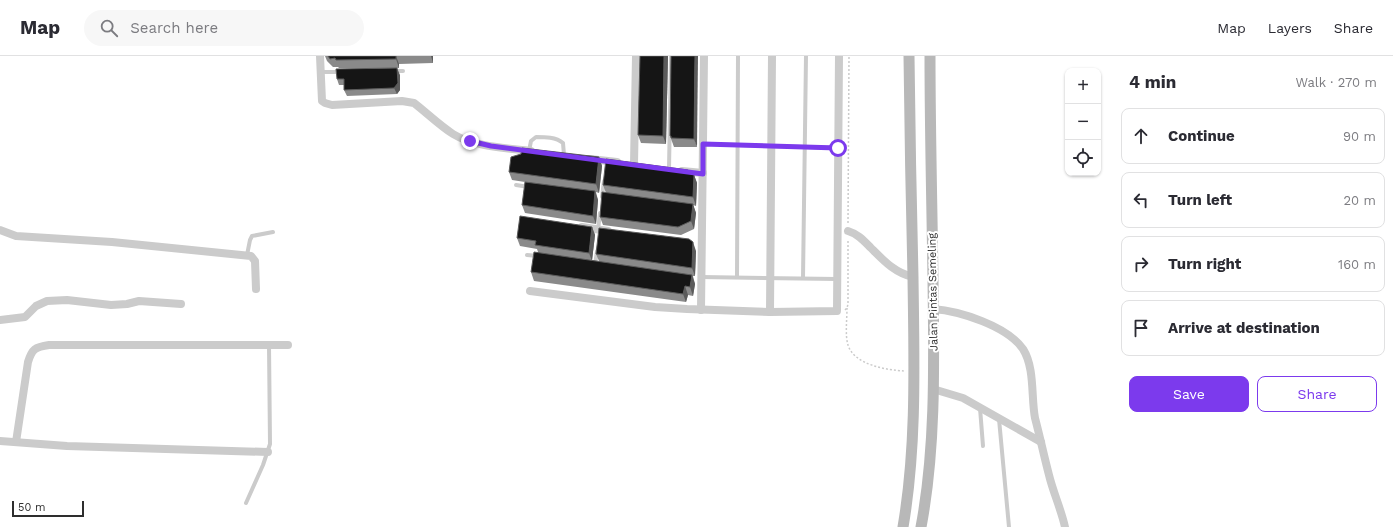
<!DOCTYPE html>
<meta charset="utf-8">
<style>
:root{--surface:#fff;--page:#f7f7f7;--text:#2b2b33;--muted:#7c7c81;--line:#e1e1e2;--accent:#7c3aed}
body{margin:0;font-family:"Work Sans",sans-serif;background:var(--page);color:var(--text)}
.controls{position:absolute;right:12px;top:12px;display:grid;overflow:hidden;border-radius:8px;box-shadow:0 1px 3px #0004}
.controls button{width:36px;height:36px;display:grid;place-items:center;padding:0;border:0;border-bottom:1px solid var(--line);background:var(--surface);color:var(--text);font:20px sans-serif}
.scale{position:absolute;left:12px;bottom:10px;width:72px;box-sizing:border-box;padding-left:4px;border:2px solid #2e2e2e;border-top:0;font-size:11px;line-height:14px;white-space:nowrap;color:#2e2e2e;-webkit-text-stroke:3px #fff;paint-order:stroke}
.stop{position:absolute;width:12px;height:12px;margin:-9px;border:3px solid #7c3aed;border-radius:50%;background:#fff}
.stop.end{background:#7c3aed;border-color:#fff;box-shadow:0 1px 4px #0008}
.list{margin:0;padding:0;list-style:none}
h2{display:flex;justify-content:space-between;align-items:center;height:52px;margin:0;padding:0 16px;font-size:17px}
h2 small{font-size:13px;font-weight:400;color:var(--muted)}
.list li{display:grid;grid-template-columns:26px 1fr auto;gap:12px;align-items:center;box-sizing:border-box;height:56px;margin:0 8px 8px;padding:0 8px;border:1px solid var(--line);border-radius:8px}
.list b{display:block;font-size:15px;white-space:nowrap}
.list em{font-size:13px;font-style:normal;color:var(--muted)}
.actions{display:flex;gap:8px;padding:12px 16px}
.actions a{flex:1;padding:9px 0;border:1px solid var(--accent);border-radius:8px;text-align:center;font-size:14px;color:var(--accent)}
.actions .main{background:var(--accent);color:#fff}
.icon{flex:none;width:22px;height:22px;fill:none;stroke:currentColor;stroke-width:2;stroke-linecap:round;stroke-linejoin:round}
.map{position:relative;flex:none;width:1113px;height:471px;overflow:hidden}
header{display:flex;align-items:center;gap:24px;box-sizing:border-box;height:56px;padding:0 20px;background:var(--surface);border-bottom:1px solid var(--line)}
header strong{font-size:19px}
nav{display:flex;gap:22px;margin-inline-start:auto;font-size:14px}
.search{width:280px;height:36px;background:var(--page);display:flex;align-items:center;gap:10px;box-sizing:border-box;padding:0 14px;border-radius:22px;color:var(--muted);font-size:15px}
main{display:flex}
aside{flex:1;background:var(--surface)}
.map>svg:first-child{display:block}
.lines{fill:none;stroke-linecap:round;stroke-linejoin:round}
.path{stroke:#cbcbcb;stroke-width:1.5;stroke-dasharray:2 2;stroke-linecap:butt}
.lane{stroke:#cbcbcb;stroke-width:4}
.street{stroke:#cbcbcb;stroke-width:8}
.secondary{stroke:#b8b8b8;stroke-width:11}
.wall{fill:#8a8a8a}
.shaded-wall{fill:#5b5b5b}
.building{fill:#151515;stroke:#5b5b5b}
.route{stroke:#7c3aed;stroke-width:5}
.labels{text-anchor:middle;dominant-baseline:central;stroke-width:4;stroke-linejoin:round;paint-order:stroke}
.street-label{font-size:11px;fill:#2e2e2e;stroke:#fff}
</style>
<header>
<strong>Map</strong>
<div class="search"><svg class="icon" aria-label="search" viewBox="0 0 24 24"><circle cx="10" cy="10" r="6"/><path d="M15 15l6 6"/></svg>Search here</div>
<nav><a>Map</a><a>Layers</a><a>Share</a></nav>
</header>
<main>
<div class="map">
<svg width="1113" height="471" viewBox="0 0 1113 471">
<rect width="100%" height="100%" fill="#fff"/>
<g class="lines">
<!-- path -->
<g class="path">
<polyline points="848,167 849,0"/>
<path d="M847 252C847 263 845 280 848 289 854 309 887 314 904 315"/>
<polyline points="845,254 847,252 848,248 848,185"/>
</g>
<!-- lane -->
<g class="lane">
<polyline points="393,15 403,15"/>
<polyline points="321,16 340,16"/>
<polyline points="703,88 838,92"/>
<path d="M529 95 531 85 536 81C545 81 556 81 563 87L564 99"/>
<polyline points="669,113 671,0"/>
<polyline points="516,129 529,131"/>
<polyline points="602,141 604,125"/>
<polyline points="598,174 600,157"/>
<polyline points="247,199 250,184 252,180 273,176"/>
<polyline points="527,199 538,200"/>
<polyline points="595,209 597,195"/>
<polyline points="701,221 837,223"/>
<polyline points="737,221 738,0"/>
<polyline points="803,222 806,0"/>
<polyline points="980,352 983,390"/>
<polyline points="999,363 1009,471"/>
<polyline points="246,447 263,409 270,388 269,289"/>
</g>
<!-- street -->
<g class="street">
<path d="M320 0 322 45 325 47 332 49 402 45 414 47C427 57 439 69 453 78 474 91 507 92 531 95"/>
<polyline points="590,103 617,106"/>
<polyline points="634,108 636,0"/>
<polyline points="682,115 703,117"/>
<polyline points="582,171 608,175"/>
<polyline points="0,174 16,180 112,186 251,200 255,205 256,233"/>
<path d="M848 175C858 178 864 185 871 192 884 205 895 217 913 221"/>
<polyline points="530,235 655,251 687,253 770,256 837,255 839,0"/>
<path d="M933 253C960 255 1007 270 1023 293 1035 312 1031 341 1035 362 1040 381 1044 400 1049 419 1053 436 1061 453 1065 471"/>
<polyline points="701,254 704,0"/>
<polyline points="770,256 772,0"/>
<polyline points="0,264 25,261 36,250 47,245 67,244 111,249 127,248 139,245 181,248"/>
<polyline points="933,333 963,342 1041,386"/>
<polyline points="0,385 67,390 268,396"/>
<path d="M16 386 28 306C32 293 35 291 49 289H288"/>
</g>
<!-- secondary -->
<g class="secondary">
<path d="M903 471C917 389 914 304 913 221 911 147 910 74 909 0"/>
<path d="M921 471C936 392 934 304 933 224 932 149 930 75 930 0"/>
</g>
</g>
<!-- wall -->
<g class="wall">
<polygon points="325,0 433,0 433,7 399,8 399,12 339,12 338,11 333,11 327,5"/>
<polygon points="640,0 668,0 666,88 641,87 638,79"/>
<polygon points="671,0 697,91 674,91 670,80"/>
<polygon points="400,19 400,34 397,38 347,40 344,34 344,29 339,29 337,23"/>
<polygon points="599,101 602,110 599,137 596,136 598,144 596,168 525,157 522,149 525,126 512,124 509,116"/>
<polygon points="694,119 697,127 696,150 693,149 696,157 694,173 681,179 603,169 600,161 606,137 603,129"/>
<polygon points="592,171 595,179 592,204 599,205 596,198 696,195 695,220 693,220 695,228 693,240 688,239 686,246 534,225 531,216 538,196 537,193 520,190 517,182"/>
</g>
<!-- shaded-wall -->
<g class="shaded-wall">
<polygon points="396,0 399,8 399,12 396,3"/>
<polygon points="431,0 433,0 433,7"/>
<polygon points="664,0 668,0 666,88 663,80"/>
<polygon points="695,0 698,0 697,91 694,83"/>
<polygon points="397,12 400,19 400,34 397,38 394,32"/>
<polygon points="599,101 602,110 599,137 596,128"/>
<polygon points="694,119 697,127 696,150 693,141"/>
<polygon points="595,135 598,144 596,168 593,160"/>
<polygon points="693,148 696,157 694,173 691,165"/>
<polygon points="592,171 595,179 592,205 589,197"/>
<polygon points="693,186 696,195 695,220 692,212"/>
<polygon points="692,219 695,228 693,240 690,231"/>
<polygon points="685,230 688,239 686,246 683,238"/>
</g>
<!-- building -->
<g class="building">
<polygon points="328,0 396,0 396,3 336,4 335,2 330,3"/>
<polygon points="640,0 664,0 663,80 638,79"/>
<polygon points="671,0 695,0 694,83 671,82 671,80 670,80"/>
<polygon points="397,12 398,27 394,32 344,34 344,23 337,23 336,13"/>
<polygon points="522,92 599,101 596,128 509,116 511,101 521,98"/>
<polygon points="606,103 688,114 694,119 693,141 603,129"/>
<polygon points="525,126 595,135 593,160 522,149"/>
<polygon points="602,136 693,148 691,165 678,171 600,161"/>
<polygon points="520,160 592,171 589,197 535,189 536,185 517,182"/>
<polygon points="599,172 689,183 693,186 692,212 596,198"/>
<polygon points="534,196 692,219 690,231 685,230 683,238 531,216"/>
</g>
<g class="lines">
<!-- route -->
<polyline class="route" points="470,85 491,90 703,118 703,88 838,92"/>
</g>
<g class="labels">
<!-- street labels -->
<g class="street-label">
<text transform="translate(933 236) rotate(-91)">Jalan Pintas Semeling</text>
</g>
</g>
</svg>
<div class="controls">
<button>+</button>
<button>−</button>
<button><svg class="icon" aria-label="locate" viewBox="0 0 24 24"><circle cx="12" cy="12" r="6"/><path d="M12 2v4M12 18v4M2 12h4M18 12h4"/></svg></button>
</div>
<div class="scale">50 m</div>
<div class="stop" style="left:838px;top:92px"></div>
<div class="stop end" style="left:470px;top:85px"></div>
</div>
<aside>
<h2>4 min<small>Walk · 270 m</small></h2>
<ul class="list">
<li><svg class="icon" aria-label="ahead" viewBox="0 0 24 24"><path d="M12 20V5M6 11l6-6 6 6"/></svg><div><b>Continue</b></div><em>90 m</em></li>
<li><svg class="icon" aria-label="left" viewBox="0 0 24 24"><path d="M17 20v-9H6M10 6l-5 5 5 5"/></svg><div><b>Turn left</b></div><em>20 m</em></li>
<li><svg class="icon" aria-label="right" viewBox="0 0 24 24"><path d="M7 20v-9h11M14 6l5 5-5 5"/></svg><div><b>Turn right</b></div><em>160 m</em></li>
<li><svg class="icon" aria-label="arrive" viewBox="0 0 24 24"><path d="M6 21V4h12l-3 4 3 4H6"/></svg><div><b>Arrive at destination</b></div></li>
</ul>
<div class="actions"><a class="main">Save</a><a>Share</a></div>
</aside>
</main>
